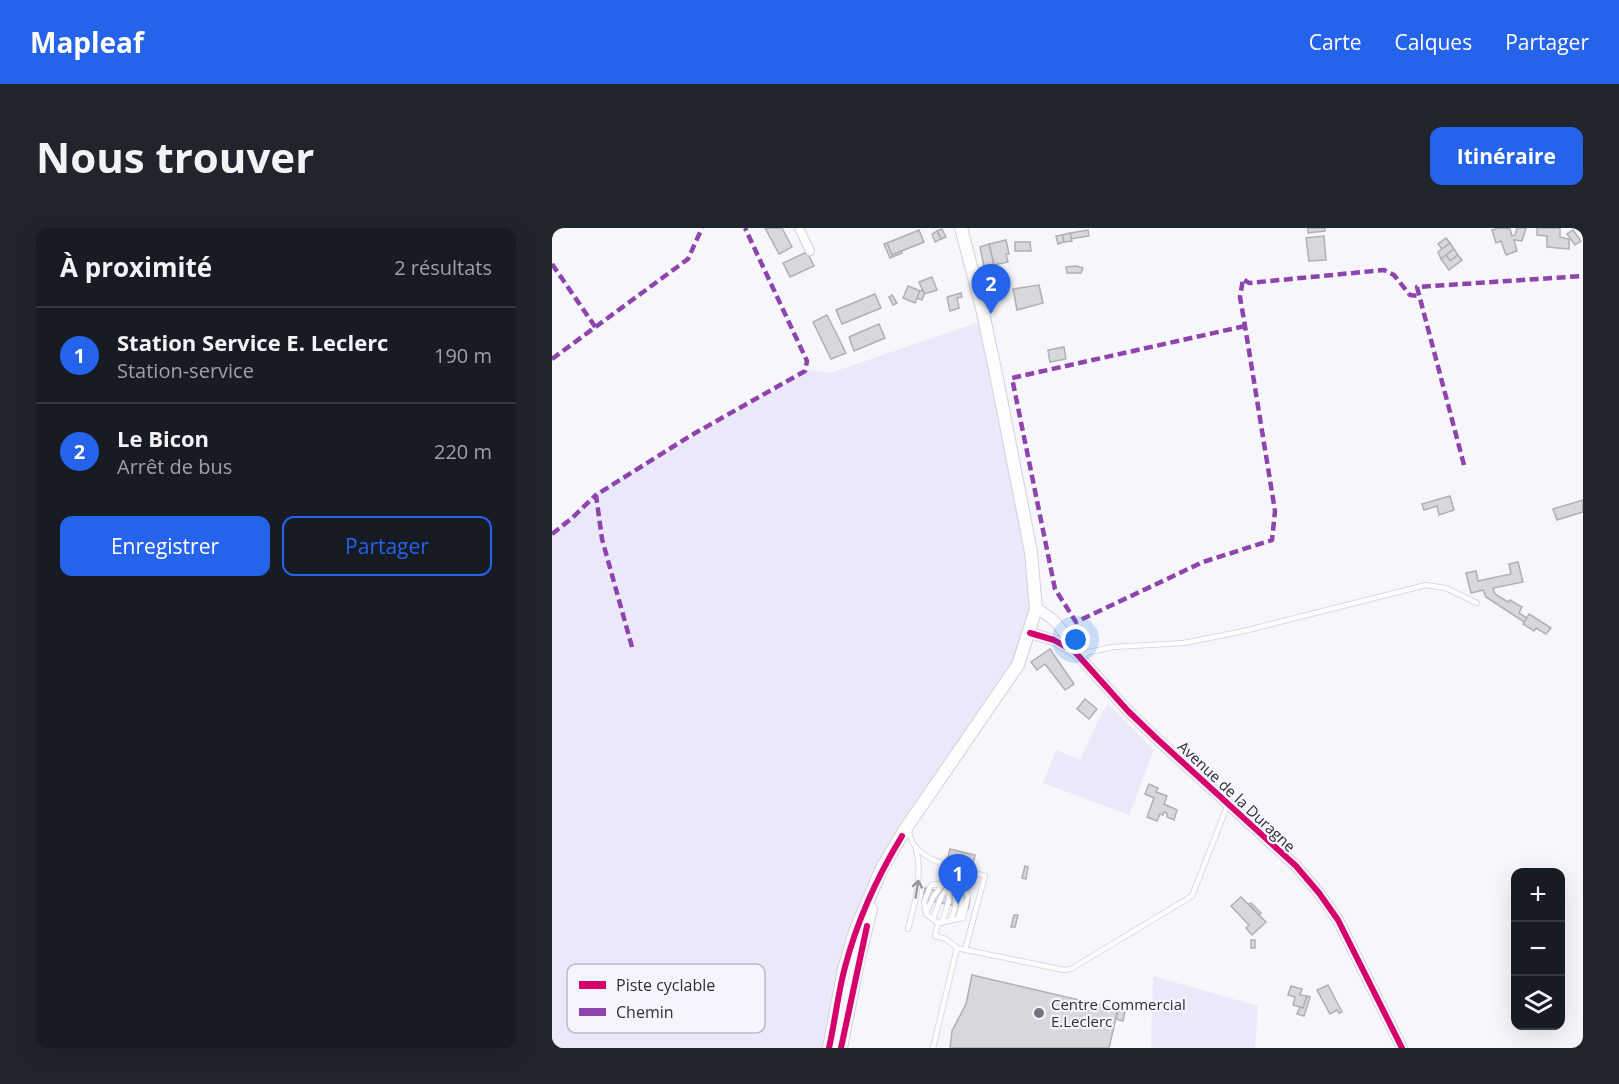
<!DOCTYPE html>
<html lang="fr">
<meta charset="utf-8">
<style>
:root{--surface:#171b24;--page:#20242c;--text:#f1f3f6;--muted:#9ea1a6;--line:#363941;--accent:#2563eb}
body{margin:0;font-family:"Open Sans",sans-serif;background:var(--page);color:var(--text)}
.controls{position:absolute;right:18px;bottom:18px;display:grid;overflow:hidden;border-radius:12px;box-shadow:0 6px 24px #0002}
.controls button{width:54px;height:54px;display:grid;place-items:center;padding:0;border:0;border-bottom:2px solid var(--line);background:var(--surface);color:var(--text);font:30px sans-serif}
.you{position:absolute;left:524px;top:412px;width:21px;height:21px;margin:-15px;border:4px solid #fff;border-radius:50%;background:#1a73e8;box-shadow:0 0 0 9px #1a73e833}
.badge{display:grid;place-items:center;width:39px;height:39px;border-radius:50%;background:var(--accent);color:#fff;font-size:20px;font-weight:700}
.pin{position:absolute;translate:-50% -50px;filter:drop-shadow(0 2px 3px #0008)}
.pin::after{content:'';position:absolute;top:32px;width:21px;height:18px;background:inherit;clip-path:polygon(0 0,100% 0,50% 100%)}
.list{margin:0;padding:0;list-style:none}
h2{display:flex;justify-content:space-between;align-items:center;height:78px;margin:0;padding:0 24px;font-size:26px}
h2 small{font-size:20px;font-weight:400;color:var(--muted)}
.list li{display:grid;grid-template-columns:39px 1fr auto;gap:18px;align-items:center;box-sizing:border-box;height:96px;padding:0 24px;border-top:2px solid var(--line)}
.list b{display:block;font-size:22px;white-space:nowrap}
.list p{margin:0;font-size:20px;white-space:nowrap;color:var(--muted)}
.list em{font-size:20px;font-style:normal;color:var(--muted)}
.actions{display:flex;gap:12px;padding:18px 24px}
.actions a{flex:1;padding:14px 0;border:2px solid var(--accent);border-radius:12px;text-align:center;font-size:21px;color:var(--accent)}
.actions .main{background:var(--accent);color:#fff}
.icon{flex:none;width:33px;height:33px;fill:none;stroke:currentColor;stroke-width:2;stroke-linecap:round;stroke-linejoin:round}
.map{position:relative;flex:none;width:1031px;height:820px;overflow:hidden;border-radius:12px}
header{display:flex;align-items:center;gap:36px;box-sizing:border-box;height:84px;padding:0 30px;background:var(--accent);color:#fff}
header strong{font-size:28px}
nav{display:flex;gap:33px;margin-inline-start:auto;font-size:21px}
.intro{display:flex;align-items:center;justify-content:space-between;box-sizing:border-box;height:144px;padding:0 36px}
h1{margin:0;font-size:42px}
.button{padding:15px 27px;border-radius:12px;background:var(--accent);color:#fff;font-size:21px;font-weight:700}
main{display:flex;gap:36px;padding:0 36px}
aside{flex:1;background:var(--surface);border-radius:12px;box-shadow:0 6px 24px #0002}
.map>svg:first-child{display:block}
.green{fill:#ebe9f9}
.building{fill:#d8d7dd;stroke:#b0afb4;stroke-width:1.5}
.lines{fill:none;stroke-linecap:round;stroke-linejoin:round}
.service-casing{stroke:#d2d1d7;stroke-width:6}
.minor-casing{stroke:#d2d1d7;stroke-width:10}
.tertiary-casing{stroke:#d2d1d7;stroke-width:12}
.secondary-casing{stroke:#d2d1d7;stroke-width:14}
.service{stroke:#fefeff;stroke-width:4.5}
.minor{stroke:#fefeff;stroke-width:8}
.tertiary{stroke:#fefeff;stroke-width:10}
.secondary{stroke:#fefeff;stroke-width:12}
.quiet{stroke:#8e44ad;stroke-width:4.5;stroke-dasharray:9 4.5;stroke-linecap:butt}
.cycleway-casing{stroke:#f6f4fe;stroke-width:10}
.cycleway{stroke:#d6006c;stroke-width:6}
.oneway{stroke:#97969a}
.poi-dot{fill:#76757b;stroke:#f6f4fe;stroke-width:2}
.labels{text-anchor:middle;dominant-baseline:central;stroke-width:4.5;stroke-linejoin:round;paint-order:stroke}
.street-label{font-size:15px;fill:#302f35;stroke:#f6f4fe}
.poi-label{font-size:15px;fill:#302f35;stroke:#f6f4fe;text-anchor:start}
.key{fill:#f6f4fe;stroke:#bbb9c2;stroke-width:1.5}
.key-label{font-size:16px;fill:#302f35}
</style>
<header>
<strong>Mapleaf</strong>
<nav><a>Carte</a><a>Calques</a><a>Partager</a></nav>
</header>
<div class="intro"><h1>Nous trouver</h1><a class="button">Itinéraire</a></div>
<main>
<aside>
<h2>À proximité<small>2 résultats</small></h2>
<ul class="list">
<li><span class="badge">1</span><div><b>Station Service E. Leclerc</b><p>Station-service</p></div><em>190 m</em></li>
<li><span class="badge">2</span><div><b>Le Bicon</b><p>Arrêt de bus</p></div><em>220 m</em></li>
</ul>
<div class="actions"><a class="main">Enregistrer</a><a>Partager</a></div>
</aside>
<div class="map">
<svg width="1031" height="820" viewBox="0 0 1031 820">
<rect width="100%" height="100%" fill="#f7f6fc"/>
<!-- green -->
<g class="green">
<polygon points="433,92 484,370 466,437 352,603 323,668 289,820 0,820 0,305 43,265 258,142 278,145"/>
<polygon points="556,476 602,522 577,587 491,555 504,522 528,532 550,485"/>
<polygon points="601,748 706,778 703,820 599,820"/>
</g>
<!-- building -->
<g class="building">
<polygon points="213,0 230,0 240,19 227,26"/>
<polygon points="756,0 773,0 773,3 756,5"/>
<polygon points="947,0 958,1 960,8 963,7 965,0 974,0 970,13 962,12 965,23 954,27 949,13 944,15 940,2"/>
<polygon points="985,0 1008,0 1008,9 1017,11 1017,21 995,19 995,8 985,7"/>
<polygon points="390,1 394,9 389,11 385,3"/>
<polygon points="367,2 372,14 340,27 335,15"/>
<polygon points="536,2 537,8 519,11 518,5"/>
<polygon points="1021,2 1029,13 1023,17 1015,6"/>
<polygon points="385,3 389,11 383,14 380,6"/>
<polygon points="518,5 520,13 512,14 510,7"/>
<polygon points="510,7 512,14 506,16 504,8"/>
<polygon points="772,8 774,32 757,33 754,10"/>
<polygon points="894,10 898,15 890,21 886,16"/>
<polygon points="454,12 457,26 454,26 456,34 442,37 437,16"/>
<polygon points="463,14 478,14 479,23 463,23"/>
<polygon points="335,15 340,27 349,23 350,25 338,30 332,16"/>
<polygon points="898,15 902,21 889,31 886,24"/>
<polygon points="437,16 442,37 432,39 428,19"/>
<polygon points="902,21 906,27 898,33 894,27"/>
<polygon points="255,24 262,38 238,49 231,35"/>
<polygon points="894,27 898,33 906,27 910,32 897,42 889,31"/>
<polygon points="524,38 531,40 529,45 515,45 514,39"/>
<polygon points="380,49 385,62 372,66 367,54"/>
<polygon points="487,57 491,75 465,82 461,61"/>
<polygon points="356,58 368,63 363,75 351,70"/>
<polygon points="371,62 372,66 370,72 365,70 368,63"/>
<polygon points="409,65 410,69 405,70 407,80 398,83 395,69"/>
<polygon points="323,66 329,80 290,96 284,82"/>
<polygon points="340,67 345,75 341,77 337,69"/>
<polygon points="275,87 294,125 279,131 261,94"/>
<polygon points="327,96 333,110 302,123 297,109"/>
<polygon points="512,119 514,131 498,134 496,122"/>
<polygon points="898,268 902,282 887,287 885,278 872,282 870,276"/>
<polygon points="1031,272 1031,284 1005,292 1001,281"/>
<polygon points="966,334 971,354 941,360 943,366 956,374 958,372 970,379 967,385 975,390 972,394 934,369 931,362 919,365 914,345 924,343 926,353 959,346 957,336"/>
<polygon points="977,386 999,400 994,406 984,400 982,403 971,396"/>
<polygon points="498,421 522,456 513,462 493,436 485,442 479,434"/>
<polygon points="533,471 545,481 537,491 525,481"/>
<polygon points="597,556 606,560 604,564 615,568 612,576 625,582 622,592 615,589 615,585 612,584 611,587 608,586 605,593 595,589 602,570 593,566"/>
<polygon points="398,621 423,627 421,636 396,630"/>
<polygon points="473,638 476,639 474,651 470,650"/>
<polygon points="373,660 418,671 416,681 371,671"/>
<polygon points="689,669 714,694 700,707 694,700 697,697 679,678"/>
<polygon points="699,675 709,685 707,687 697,676"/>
<polygon points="462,687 466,687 463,699 459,699"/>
<rect x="699" y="712" width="4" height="8"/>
<polygon points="420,747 566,781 557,820 398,820 400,803 414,776"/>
<polygon points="776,757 790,784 787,785 785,782 778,786 765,762"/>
<polygon points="739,758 750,761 748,767 755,768 751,780 741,777 743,769 736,767"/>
<polygon points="755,768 758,769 752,788 745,786 748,779 751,780"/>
<polygon points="566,782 573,784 571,793 564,791"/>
</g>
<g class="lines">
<!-- service casing -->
<g class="service-casing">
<g id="service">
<polyline points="529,428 537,424 561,419 632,415 692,403 874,357 894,360 925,375"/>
<path d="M357 602C358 633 409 641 433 648L413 722"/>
<polyline points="402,639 397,658 387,656 379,657 372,674 374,686 386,695 383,708 394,711 405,720"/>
<polyline points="374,686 381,669 390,657"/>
<polyline points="381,691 389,669 397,658"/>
<polyline points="406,691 410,675 408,660"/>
<path d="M398 693C404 681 405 673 402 659"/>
<polyline points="386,695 411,690 416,667 408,660 397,658"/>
<polyline points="390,695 397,672 397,658"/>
<path d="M356 701C363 674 371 648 364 621"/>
<polyline points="381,820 405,720 512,742 519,741 640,668 676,576"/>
</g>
</g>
<!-- minor casing -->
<g class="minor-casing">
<polyline id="minor" points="247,0 258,23"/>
</g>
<!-- tertiary casing -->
<g class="tertiary-casing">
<g id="tertiary">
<path d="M484 381C504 389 513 406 523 423"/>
<polyline points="478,405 502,412 523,424 576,483 604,510 744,638 767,665 786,692 850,820"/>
</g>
</g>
<!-- secondary casing -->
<g class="secondary-casing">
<g id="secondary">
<polyline points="277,820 292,741 304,701 330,640 352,603 466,437 484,381 479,324 445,151 430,80 409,0"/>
<polyline points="289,820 306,734 319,681"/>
</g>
</g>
<!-- service -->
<use href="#service" class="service"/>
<!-- minor -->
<use href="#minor" class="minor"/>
<!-- tertiary -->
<use href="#tertiary" class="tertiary"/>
<!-- secondary -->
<use href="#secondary" class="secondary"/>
<!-- quiet -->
<g class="quiet">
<polyline points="0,36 44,100"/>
<polyline points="693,98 460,150 503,361 524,394 651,334 720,312 723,283 693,98 688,69 691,51 697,55 832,42 842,47 858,67 867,68"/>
<polyline points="0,131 136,31 150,0"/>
<polyline points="912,237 865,59 1031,48"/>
<polyline points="0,306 19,291 44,267"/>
<polyline points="80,419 50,311 44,267 138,208 253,143 255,133 193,0"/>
</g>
<!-- cycleway casing -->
<g class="cycleway-casing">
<g id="cycleway">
<polyline points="478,405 502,412 523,424 576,483 604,510 744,638 767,665 786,692 850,820"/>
<path d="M277 820C283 793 286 765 293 739 305 693 325 649 350 608"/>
<polyline points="289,820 315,698"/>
</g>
</g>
<!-- cycleway -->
<use href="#cycleway" class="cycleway"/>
</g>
<!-- one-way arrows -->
<defs><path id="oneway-shaft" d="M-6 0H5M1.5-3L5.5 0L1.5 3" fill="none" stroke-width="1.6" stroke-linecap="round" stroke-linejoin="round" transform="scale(1.5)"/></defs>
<use class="oneway" href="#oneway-shaft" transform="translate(365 661) rotate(-81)"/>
<!-- markers -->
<circle class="poi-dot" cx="487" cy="785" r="6"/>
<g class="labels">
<!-- street labels -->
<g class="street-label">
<text transform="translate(685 568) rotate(43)">Avenue de la Duragne</text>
</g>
<!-- poi labels -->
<g class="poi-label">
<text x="499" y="776">Centre Commercial<tspan x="499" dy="17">E.Leclerc</tspan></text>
</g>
</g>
<!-- legend -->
<rect x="15" y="736" width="198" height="69" rx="9" class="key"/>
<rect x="27" y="753" width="27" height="8" fill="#d6006c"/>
<rect x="27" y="780" width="27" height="8" fill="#8e44ad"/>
<g class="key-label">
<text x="64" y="763">Piste cyclable</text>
<text x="64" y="790">Chemin</text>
</g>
</svg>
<div class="controls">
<button>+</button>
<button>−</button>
<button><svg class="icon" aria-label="layers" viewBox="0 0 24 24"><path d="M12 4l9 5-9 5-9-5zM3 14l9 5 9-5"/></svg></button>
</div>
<div class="you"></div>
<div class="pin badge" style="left:406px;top:676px">1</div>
<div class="pin badge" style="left:439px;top:86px">2</div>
</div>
</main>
